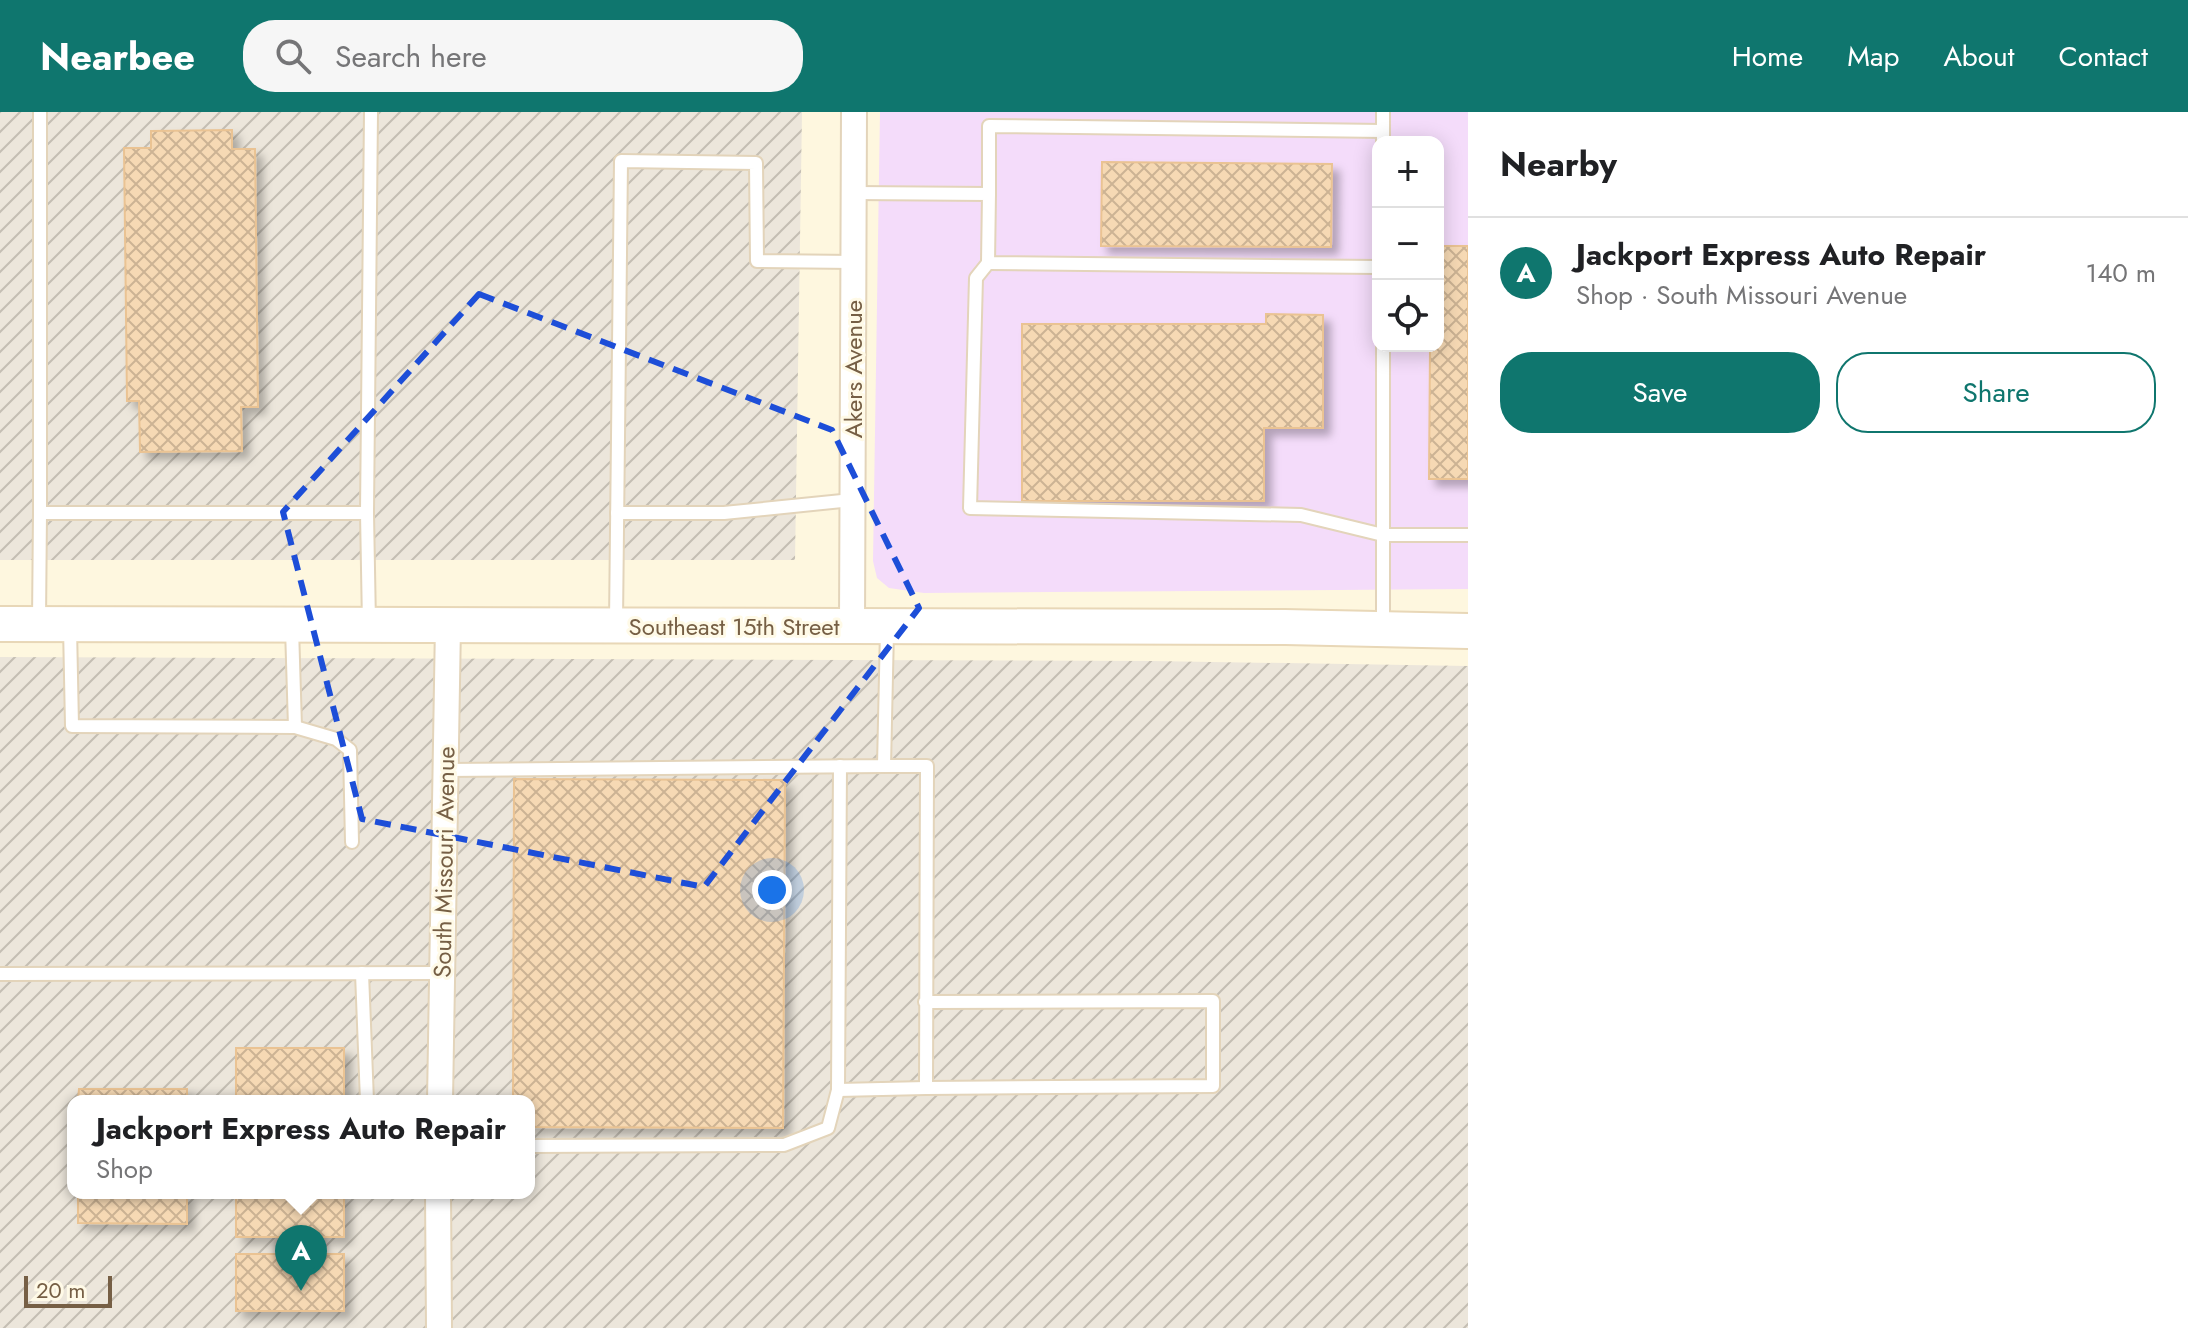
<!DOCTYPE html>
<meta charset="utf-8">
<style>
:root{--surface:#fff;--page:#f6f6f6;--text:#202124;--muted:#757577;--line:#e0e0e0;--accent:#0f766e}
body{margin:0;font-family:Jost,sans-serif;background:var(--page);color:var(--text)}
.controls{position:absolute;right:24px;top:24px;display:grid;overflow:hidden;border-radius:16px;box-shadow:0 4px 20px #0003}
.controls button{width:72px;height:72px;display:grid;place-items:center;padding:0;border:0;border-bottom:2px solid var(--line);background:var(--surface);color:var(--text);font:40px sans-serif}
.scale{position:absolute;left:24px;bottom:20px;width:88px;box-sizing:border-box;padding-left:8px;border:4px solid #765f45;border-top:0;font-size:22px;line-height:28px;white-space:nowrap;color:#765f45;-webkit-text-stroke:6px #fffae7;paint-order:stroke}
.you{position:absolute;left:772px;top:778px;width:28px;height:28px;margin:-20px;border:6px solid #fff;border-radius:50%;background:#1a73e8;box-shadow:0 0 0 12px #1a73e833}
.badge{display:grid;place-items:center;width:52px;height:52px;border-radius:50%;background:var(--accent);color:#fff;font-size:26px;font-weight:700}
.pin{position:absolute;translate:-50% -66px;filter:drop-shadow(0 2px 4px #0008)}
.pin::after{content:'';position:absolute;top:42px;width:28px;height:24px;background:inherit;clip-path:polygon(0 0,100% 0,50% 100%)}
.popup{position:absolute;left:67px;top:983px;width:468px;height:104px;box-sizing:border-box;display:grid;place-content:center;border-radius:16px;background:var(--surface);filter:drop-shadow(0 2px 6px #0005);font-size:26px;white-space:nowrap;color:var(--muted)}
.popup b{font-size:30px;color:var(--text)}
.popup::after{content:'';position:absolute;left:50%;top:100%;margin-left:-16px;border:16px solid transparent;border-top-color:var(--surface)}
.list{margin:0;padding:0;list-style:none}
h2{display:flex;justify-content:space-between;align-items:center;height:104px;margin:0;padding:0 32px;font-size:34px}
h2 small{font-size:26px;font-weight:400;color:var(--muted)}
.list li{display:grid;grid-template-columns:52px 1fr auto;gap:24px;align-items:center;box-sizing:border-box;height:112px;padding:0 32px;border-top:2px solid var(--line)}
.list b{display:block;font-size:30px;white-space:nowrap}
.list p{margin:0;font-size:26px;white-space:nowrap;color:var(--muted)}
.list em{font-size:26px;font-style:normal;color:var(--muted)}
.actions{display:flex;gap:16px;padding:24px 32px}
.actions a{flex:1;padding:18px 0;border:2px solid var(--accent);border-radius:32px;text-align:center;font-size:28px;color:var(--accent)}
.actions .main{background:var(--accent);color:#fff}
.icon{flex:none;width:44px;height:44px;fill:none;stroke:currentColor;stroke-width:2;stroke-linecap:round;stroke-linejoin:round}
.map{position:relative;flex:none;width:1468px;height:1216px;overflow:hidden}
header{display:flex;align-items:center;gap:48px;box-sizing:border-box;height:112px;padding:0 40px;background:var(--accent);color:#fff}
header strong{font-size:38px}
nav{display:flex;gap:44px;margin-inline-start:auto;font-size:28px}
.search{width:560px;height:72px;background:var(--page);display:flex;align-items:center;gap:20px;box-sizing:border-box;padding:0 28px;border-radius:32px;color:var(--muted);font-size:30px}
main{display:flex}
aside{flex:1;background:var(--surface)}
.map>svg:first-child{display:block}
.industrial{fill:url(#industrial-furrows);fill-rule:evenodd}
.education{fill:#f4dcfa;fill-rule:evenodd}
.building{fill:url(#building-cross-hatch);stroke:#eac393;stroke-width:2;filter:url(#shadow)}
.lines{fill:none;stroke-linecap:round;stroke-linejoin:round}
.service-casing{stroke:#e3d4ba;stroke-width:16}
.minor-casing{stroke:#e3d4ba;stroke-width:28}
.secondary-casing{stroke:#e8d7b7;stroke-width:38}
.service{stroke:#fff;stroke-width:12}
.minor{stroke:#fff;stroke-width:24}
.secondary{stroke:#fff;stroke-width:34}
.marked{fill:none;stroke:#1d4ed8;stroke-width:6;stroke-dasharray:16 10;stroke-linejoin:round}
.labels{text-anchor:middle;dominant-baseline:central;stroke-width:6;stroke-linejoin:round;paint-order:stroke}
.street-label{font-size:24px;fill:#765f45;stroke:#fffae7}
</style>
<header>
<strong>Nearbee</strong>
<div class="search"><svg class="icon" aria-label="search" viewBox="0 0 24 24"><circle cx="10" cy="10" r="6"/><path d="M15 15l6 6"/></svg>Search here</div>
<nav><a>Home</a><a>Map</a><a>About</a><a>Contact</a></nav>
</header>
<main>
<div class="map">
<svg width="1468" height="1216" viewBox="0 0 1468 1216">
<defs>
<pattern id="industrial-furrows" width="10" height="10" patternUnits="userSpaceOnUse" patternTransform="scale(2)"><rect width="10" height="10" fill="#ece6db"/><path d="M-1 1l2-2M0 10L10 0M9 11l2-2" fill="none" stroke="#c4beb3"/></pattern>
<pattern id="building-cross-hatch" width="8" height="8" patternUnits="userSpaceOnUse" patternTransform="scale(2)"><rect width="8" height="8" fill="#f6d9b4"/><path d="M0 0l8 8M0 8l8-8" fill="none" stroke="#ccb394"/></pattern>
<filter id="shadow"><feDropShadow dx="7" dy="7" stdDeviation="4" flood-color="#0004"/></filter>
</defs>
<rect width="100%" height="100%" fill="#fef7df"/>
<!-- industrial -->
<g class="industrial">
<polygon points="0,0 802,0 795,448 0,448"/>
<path d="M0 545 1152 549 1468 554V1216H0ZM73 989H529V1081H73Z"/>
</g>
<!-- education -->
<path class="education" d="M880 0H1468V477L924 481 889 476 877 466 873 449ZM1378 30H1438V234H1378Z"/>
<!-- building -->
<g class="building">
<polygon points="232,18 232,37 255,37 258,295 241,295 242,339 140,340 139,289 127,289 124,36 151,36 151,19"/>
<polygon points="1102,50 1332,52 1331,135 1101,134"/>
<polygon points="1438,134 1468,134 1468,367 1429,367 1430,234 1438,234"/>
<polygon points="1266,202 1323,203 1323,316 1264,316 1264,389 1022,389 1022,212 1266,212"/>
<polygon points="514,667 785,668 783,1016 529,1015 529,989 513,989"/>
<rect x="236" y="936" width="108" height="53"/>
<polygon points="79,977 187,977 187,989 78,989"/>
<polygon points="78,1081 187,1081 187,1112 78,1111"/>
<rect x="236" y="1081" width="108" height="44"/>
<rect x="236" y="1142" width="108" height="57"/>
</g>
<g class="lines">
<!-- service casing -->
<g class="service-casing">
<g id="service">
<polyline points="1383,0 1383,30"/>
<polyline points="854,81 989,82 988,151 1378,155"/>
<polyline points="989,82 989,14 1383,19"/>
<polyline points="988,151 976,166 970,396 1301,403 1383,423 1468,423"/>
<polyline points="1383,234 1383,515"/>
<polyline points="40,401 40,0"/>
<polyline points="367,401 371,0"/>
<polyline points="617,401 724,401 852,388"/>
<polyline points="39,508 40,401 367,401 369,512"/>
<polyline points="616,510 621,49 756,51 757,149 854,150"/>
<polyline points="70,515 72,614 295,615 292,516"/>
<polyline points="295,615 336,627 350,638 352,730"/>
<polyline points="840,654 838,978 926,976"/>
<polyline points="884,654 927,654 926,976 1213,974 1213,889 925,890"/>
<polyline points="445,658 884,654 887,518"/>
<polyline points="362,861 367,989"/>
<polyline points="0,862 442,861"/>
<polyline points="529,1034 784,1033 828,1016 838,978"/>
</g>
</g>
<!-- minor casing -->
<g class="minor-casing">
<g id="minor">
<polyline points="852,514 854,0"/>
<polyline points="440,989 448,512"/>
<polyline points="438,1081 439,1216"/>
</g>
</g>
<!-- secondary casing -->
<g class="secondary-casing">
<polyline id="secondary" points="0,512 1285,515 1468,519"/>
</g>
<!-- service -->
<use href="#service" class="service"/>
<!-- minor -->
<use href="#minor" class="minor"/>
<!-- secondary -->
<use href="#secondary" class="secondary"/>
</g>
<!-- marked area -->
<path class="marked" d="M479 182 832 318 919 496 704 775 362 707 283 400Z"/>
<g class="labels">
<!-- street labels -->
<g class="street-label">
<text transform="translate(853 257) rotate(-90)">Akers Avenue</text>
<text x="734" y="514">Southeast 15th Street</text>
<text transform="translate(444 750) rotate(-89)">South Missouri Avenue</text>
</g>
</g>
</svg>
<div class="controls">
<button>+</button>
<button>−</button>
<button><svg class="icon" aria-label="locate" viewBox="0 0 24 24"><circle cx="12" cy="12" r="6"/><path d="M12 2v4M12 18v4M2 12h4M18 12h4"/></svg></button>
</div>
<div class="scale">20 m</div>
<div class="you"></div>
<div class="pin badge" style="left:301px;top:1179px">A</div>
<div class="popup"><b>Jackport Express Auto Repair</b>Shop</div>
</div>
<aside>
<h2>Nearby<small></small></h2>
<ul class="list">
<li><span class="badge">A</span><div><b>Jackport Express Auto Repair</b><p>Shop · South Missouri Avenue</p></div><em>140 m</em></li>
</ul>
<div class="actions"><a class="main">Save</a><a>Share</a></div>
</aside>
</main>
